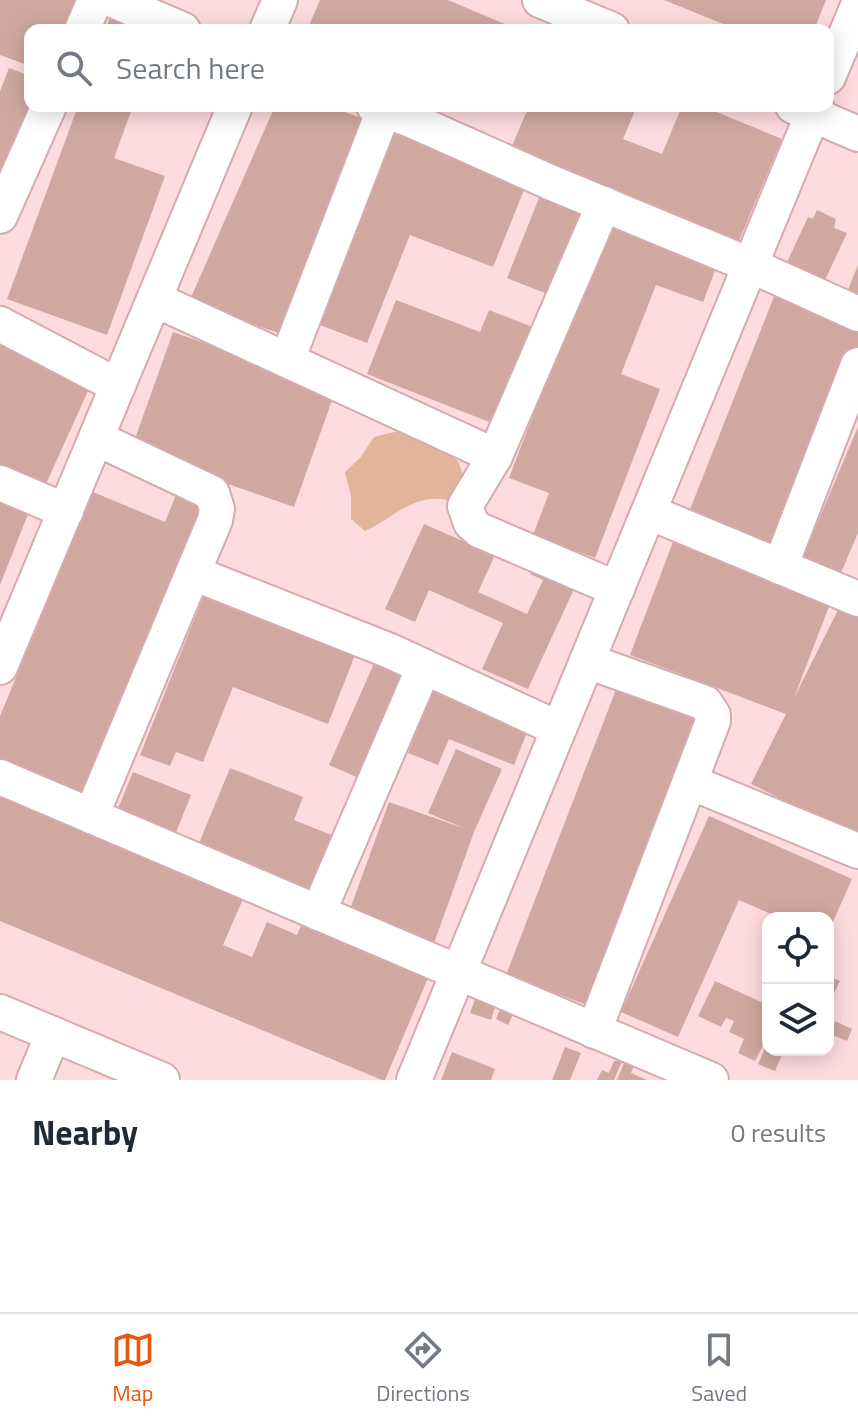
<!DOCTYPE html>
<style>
:root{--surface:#fff;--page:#f6f6f7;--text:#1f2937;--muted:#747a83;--line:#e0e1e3;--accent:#ea580c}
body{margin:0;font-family:"Titillium Web",sans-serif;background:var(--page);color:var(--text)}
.controls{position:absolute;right:24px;bottom:24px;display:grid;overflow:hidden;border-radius:16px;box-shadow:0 4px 20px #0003}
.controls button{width:72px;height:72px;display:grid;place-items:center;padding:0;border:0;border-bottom:2px solid var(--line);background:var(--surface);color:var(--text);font:40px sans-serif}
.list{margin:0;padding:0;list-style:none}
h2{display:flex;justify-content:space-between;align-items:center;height:104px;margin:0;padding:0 32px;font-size:34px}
h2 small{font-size:26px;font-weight:400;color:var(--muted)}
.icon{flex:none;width:44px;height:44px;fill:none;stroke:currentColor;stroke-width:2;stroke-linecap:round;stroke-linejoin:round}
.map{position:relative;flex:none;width:858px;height:1080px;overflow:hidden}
.search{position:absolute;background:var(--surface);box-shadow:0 4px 20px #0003;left:24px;right:24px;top:24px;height:88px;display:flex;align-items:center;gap:20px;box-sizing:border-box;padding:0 28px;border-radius:16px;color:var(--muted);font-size:30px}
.sheet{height:232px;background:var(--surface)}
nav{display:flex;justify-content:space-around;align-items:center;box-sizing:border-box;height:112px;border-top:2px solid var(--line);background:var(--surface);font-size:22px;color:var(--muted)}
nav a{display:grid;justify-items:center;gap:4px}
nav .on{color:var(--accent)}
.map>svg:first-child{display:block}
.green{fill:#e2b59a}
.building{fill:#d0a8a0}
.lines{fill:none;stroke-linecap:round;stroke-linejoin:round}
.minor-casing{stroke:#d5abaf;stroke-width:38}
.minor{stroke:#fff;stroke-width:34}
</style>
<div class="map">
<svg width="858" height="1080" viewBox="0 0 858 1080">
<rect width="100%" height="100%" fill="#fedbde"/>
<!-- green -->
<path class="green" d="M406 429 434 442 458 461 467 486 460 505C454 503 447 499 441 499 411 496 390 520 365 531L351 519V496L345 472 360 458 374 437Z"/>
<!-- building -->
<g class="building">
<polygon points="0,0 87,0 75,30 30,30 30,66 0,55"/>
<polygon points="320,0 448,0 519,30 307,30"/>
<polygon points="664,0 826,0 814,30 738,30"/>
<polygon points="114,7 161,30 105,30"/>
<polygon points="9,68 30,76 30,106 41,106 0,211 0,91"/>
<polygon points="78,106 133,106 114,158 165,176 107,335 7,299"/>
<polygon points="275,106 329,106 374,123 287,336 189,302"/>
<polygon points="529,106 637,106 623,139 662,154 682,106 702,106 782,139 738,243 511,148"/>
<polygon points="387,119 530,175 493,267 410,235 367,343 307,320"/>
<polygon points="541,193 594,214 560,299 507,278"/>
<polygon points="817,210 836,219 834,228 847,233 819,293 781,275 808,217 813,219"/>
<polygon points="610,213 721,255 703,302 656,285 621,374 660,389 595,558 533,535 549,493 509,478"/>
<polygon points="858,265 858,303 843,302"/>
<polygon points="775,294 858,326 858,355 782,548 689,512"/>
<polygon points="396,300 480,332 489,310 535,328 497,425 367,374"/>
<polygon points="173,332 336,389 294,507 131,450"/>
<polygon points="0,339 93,380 45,486 0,466"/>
<polygon points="858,427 858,533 840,575 802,559"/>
<polygon points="93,492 165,522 176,495 203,506 78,805 0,773 0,716"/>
<polygon points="0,503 28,514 0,585"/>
<polygon points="424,524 495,555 478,592 527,614 543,580 530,574 532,570 574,589 528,689 482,669 503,623 429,590 415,622 385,609"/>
<polygon points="673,542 831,601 794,698 846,594 858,600 858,837 751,784 786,714 630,655"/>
<polygon points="204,595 355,655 328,724 233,687 203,762 176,752 170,766 140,755"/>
<polygon points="376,659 415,677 368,782 329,765"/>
<polygon points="617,687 709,722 598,1009 506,975"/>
<polygon points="433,691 528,730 514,765 449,739 438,765 408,753"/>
<polygon points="456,749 502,769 474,832 434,943 349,912 389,802 466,829 428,813"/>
<polygon points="230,768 303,797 294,820 344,840 320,898 197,848"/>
<polygon points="133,772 191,795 175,835 117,811"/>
<polygon points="0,790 246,892 223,945 252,957 267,922 297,935 306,914 433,966 385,1080 382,1080 0,921"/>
<polygon points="709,816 852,879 828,933 828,918 780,918 739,900 678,1037 621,1012"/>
<polygon points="828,976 840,981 828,1006"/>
<polygon points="715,981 768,1005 768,1035 755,1061 738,1053 744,1039 729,1032 734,1021 726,1018 721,1027 698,1016"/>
<polygon points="478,991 498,998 491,1020 470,1013"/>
<polygon points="501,1007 514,1012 508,1025 496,1019"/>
<polygon points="835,1021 852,1029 847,1041 830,1034"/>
<polygon points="768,1042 768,1050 784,1050 775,1071 758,1064"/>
<polygon points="565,1047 581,1053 570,1080 552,1080"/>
<polygon points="452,1052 495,1069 491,1080 441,1080"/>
<polygon points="627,1055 637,1059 631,1073 647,1080 617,1080"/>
<polygon points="623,1059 614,1080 597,1080 602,1070 609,1073 614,1061"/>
</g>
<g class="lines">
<!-- minor casing -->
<g class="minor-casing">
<g id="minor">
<polyline points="113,0 183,30"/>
<polyline points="540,0 612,30"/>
<polyline points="82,30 95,0"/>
<polyline points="267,30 280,0"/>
<polyline points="828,77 858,6"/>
<polyline points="374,106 411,120 552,183 750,265 858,314"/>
<polyline points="793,106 858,134"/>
<polyline points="604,204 495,456 465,506 471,523 479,530 617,589"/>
<polyline points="0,216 49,106"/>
<polyline points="154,299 495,456"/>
<polyline points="0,324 118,386"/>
<polyline points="287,360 384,110"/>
<polyline points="0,483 66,511"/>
<polyline points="649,512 858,599"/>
<polyline points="780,567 858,365"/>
<polyline points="193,573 390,651 559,729"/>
<polyline points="587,661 705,703 713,715 713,721 594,1031"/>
<polyline points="0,667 235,106"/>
<polyline points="0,777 711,1080"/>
<polyline points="690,782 858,851"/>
<polyline points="91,816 215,520 217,509 212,493 96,438"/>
<polyline points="318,913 424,667"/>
<polyline points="0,1012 162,1080"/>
<polyline points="34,1080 53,1034"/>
<polyline points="414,1080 816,106"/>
</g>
</g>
<!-- minor -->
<use href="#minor" class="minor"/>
</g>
</svg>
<div class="controls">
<button><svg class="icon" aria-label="locate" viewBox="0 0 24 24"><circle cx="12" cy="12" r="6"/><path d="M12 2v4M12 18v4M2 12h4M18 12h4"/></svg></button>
<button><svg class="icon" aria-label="layers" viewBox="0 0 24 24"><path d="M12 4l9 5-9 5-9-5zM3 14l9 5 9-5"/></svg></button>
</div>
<div class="search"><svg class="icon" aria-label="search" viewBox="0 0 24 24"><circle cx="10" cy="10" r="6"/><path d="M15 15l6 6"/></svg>Search here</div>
</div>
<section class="sheet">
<h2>Nearby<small>0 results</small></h2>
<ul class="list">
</ul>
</section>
<nav>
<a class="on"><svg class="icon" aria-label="map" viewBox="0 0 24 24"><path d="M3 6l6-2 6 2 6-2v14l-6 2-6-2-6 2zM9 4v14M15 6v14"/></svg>Map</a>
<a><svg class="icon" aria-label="directions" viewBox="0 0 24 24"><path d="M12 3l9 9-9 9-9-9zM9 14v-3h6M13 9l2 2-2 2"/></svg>Directions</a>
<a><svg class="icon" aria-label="saved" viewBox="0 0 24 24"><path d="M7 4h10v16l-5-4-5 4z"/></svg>Saved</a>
</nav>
